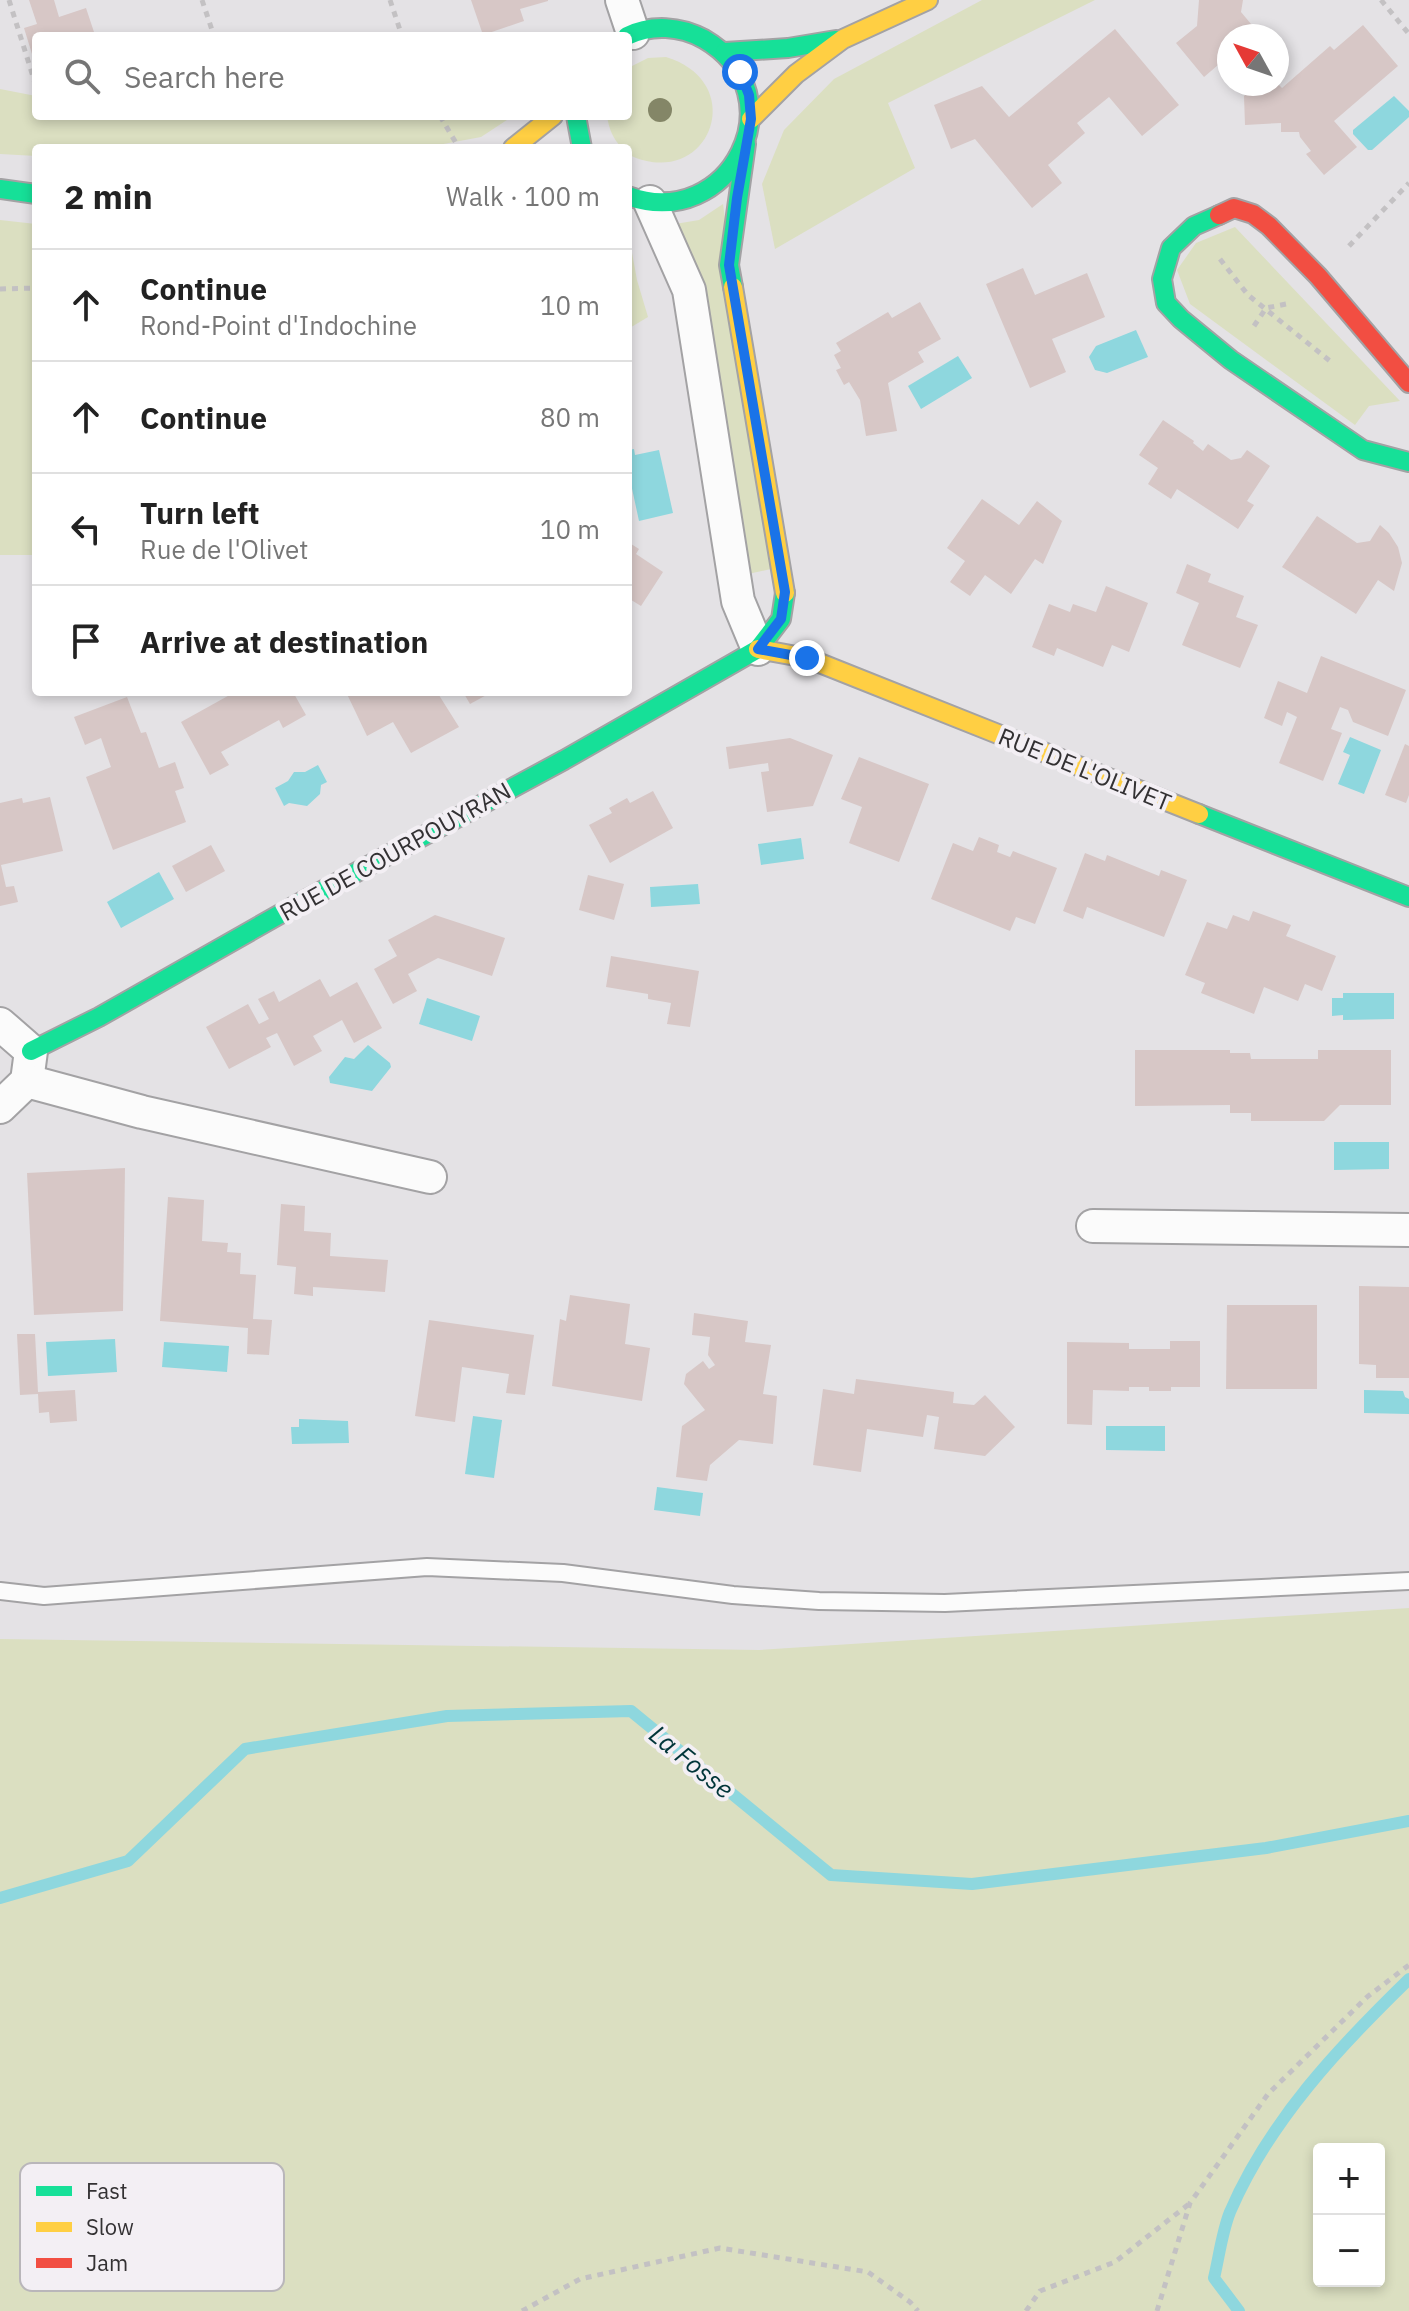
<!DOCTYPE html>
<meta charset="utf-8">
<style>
:root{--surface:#fff;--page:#f6f6f6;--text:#222;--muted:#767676;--line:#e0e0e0}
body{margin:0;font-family:"IBM Plex Sans",sans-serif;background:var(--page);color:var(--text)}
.controls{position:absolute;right:24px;bottom:24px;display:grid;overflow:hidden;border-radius:8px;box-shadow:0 4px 12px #0003}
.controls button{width:72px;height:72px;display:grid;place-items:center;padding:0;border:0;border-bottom:2px solid var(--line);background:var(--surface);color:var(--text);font:40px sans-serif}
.compass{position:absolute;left:1217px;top:24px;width:72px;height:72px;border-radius:50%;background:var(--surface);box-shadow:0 4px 12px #0003;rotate:310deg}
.stop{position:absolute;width:24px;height:24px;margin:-18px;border:6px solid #1a73e8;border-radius:50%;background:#fff}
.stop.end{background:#1a73e8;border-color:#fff;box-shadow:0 2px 8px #0008}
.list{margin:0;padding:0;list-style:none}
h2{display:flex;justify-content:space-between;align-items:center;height:104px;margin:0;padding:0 32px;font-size:34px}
h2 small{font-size:26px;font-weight:400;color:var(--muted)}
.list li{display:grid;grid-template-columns:52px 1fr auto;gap:24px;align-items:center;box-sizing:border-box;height:112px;padding:0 32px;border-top:2px solid var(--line)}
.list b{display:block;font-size:30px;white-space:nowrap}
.list p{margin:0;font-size:26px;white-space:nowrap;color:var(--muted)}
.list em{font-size:26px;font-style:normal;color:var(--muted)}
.icon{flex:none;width:44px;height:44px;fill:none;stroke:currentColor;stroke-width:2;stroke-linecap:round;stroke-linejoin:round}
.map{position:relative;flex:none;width:1409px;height:2311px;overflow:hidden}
.search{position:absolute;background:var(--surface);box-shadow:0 4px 12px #0003;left:32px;top:32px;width:600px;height:88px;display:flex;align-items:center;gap:20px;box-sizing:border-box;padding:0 28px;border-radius:8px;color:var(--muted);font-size:30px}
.panel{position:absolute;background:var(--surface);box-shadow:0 4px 12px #0003;left:32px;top:144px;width:600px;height:552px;border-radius:8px}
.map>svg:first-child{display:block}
.green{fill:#dbdfc1;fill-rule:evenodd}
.water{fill:#8ed7de}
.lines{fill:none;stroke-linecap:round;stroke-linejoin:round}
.stream{stroke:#8ed7de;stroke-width:12}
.building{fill:#d7c7c6}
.lane-casing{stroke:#a3a2a4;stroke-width:20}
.street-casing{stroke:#a3a2a4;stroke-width:36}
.fast-casing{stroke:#a3a2a4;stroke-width:22}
.slow-casing{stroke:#a3a2a4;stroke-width:22}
.jam-casing{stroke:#a3a2a4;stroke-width:22}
.path{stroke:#c3c1c3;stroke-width:5;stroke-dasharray:6 6;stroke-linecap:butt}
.lane{stroke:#fbfbfb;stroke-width:16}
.street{stroke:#fbfbfb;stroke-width:32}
.fast{stroke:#16e098;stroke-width:18}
.slow{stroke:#ffcf43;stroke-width:18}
.jam{stroke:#f24e42;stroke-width:18}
.tree{fill:#848667}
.route{stroke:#1a73e8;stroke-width:10}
.labels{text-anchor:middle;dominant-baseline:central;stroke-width:8;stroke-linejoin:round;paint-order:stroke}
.street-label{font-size:24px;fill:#333133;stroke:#f3eff4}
.water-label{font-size:26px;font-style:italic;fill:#003539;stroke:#f3eff4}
.key{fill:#f3eff4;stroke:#b9b6ba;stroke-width:2}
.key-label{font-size:22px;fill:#333133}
</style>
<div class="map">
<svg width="1409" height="2311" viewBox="0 0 1409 2311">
<rect width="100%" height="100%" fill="#e4e2e5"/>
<!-- green -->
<g class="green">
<polygon points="982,0 1095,0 888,103 915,168 775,249 762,184 784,130 834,79"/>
<path d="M666 57C751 83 709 192 629 155L628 148H622C613 139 609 129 607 116H628V68L648 58Z"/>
<polygon points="0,89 36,96 36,116 513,116 481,137 422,148 36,148 36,156 0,154"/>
<polygon points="723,204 771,569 748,574 675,224 699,220"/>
<polygon points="0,220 36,224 36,555 0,555"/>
<polygon points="1235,227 1400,401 1369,406 1355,425 1190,304 1177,270 1196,243"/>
<polygon points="628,231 637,280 648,317 628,329"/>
<path d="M1409 1608V2311H0V1639L760 1650ZM1319 2149H1379V2281H1319Z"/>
</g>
<!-- water -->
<g class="water">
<polygon points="1394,96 1409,111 1409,117 1372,150 1368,150 1353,134 1353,130"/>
<polygon points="1136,330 1148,357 1107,373 1095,370 1089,357 1096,346"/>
<polygon points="958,356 972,378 921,409 908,386"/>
<polygon points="634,449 635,455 659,450 673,513 639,521 628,470 628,450"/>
<polygon points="1350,737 1381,750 1364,794 1338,784 1350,755 1343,752"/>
<polygon points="318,765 327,782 321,785 320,794 307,806 289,803 284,806 275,788 288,781 294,772 305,772"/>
<polygon points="801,838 804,859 761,865 758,844"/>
<polygon points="159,872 174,899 121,928 107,902"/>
<polygon points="698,884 700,904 651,907 650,887"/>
<polygon points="1343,993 1394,993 1394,1019 1343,1020 1343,1015 1332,1016 1332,998 1343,998"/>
<polygon points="427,998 480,1016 472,1041 419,1024"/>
<polygon points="368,1045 390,1063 391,1067 372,1091 330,1083 329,1077 345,1057 354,1059"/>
<polygon points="1389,1142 1389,1169 1334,1170 1334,1142"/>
<polygon points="115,1339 117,1372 48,1376 46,1342"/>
<polygon points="164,1342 229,1346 227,1372 162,1367"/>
<polygon points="1364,1390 1403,1391 1405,1397 1409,1399 1409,1414 1364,1413"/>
<polygon points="473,1416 502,1420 494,1478 465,1474"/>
<polygon points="299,1419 348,1421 349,1443 292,1444 291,1427 299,1427"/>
<polygon points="1106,1426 1165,1426 1165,1451 1106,1450"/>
<polygon points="657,1487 703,1493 700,1516 654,1510"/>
</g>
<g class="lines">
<!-- stream -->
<g class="stream">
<polyline points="0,1898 128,1861 245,1749 447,1716 631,1711 831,1875 972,1884 1266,1848 1409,1821"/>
<path d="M1239 2311 1214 2278C1219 2257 1222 2232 1230 2212 1269 2121 1339 2047 1409 1979"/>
</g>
</g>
<!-- building -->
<g class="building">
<polygon points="29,0 54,0 59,17 86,8 95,35 36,36 36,53 32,54 24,28 37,24"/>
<polygon points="471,0 548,0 548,1 520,9 524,21 483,35"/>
<polygon points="1199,0 1243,0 1241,12 1261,36 1229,36 1229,64 1225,59 1204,77 1176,43 1197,26"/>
<polygon points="1363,25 1398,66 1334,121 1357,147 1324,175 1306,154 1311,151 1300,137 1299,132 1281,132 1281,123 1245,125 1244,96 1258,84 1278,84 1282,88 1330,46 1334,50"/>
<polygon points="1115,29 1179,105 1142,136 1109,97 1077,123 1085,133 1048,165 1062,183 1032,208 975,139 951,149 934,105 982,86 1009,117"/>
<polygon points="1023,268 1035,295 1087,273 1105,317 1052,339 1066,372 1030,388 986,284"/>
<polygon points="920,302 941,339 918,352 924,362 888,383 897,431 866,436 860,400 849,382 844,385 836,370 841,368 834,355 841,351 836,343 888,312 892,318"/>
<polygon points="1163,420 1194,441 1193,443 1203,451 1208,444 1231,460 1241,458 1247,450 1270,466 1247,501 1254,505 1238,529 1177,489 1171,499 1148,484 1158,468 1139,455"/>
<polygon points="982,499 1019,525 1037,501 1062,521 1043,564 1035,559 1011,594 985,575 970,596 950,582 965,561 947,548"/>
<polygon points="1317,516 1357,543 1370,541 1380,525 1389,533 1398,547 1402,563 1394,591 1378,580 1356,614 1282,567"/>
<polygon points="628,542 639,549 636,554 663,572 641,606 628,598"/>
<polygon points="1187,564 1211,574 1208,582 1244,596 1236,617 1258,625 1240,668 1182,645 1199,603 1176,593"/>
<polygon points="1106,586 1148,603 1129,652 1112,645 1103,667 1057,648 1054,656 1032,647 1049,604 1070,612 1073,604 1096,612"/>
<polygon points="1321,656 1406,690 1388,736 1353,722 1348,710 1340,707 1331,729 1342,733 1323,781 1279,763 1297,717 1287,712 1282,726 1264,718 1278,681 1307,693"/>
<polygon points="235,692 293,692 306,715 283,728 279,720 221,752 229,765 210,775 181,722"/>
<polygon points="346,692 437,692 459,727 411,753 393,722 367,736"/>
<polygon points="463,692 492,692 470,704"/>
<polygon points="127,697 141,733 146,732 159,768 175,762 184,788 175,791 186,822 113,850 86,777 111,767 101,738 85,745 74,717"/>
<polygon points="790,738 833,755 813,806 767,812 761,772 769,771 768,763 729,769 726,747"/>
<polygon points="1405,744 1409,746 1409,795 1406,803 1385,795"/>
<polygon points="859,757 929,784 899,862 849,843 862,807 841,799"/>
<polygon points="653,791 673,828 610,863 589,825 612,813 609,808 627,798 630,803"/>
<polygon points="50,797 63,851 1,865 6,887 14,886 18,902 0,906 0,803 22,798 23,803"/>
<polygon points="979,837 999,845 997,852 1010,857 1013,851 1057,868 1035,924 1016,917 1010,931 931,899 953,843 973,851"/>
<polygon points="211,845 225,871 186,892 172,866"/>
<polygon points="1085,853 1105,861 1107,855 1159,876 1161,870 1187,880 1164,937 1087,907 1083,919 1063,911"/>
<polygon points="588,875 624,884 614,920 579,910"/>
<polygon points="1253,911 1291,925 1286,936 1336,956 1322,991 1305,984 1298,1001 1264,987 1254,1014 1201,993 1205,983 1185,975 1207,922 1227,929 1233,915 1249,921"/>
<polygon points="435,915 505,938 492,976 438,958 408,974 417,991 393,1004 374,969 397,956 388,940"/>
<polygon points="611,956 699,971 690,1027 667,1024 671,1003 648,999 648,994 606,987"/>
<polygon points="320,979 330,997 357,982 382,1028 354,1043 342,1020 313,1036 322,1051 294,1066 277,1033 266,1038 271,1047 229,1069 206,1027 248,1004 259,1024 269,1019 258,999 274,991 279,1002"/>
<polygon points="1135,1050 1230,1050 1230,1053 1250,1053 1251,1059 1318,1059 1318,1050 1391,1050 1391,1105 1340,1105 1324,1121 1251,1121 1251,1113 1230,1113 1230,1105 1135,1106"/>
<polygon points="125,1168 123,1311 34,1315 27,1173"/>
<polygon points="168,1197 204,1200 202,1241 228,1243 227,1252 241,1253 240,1274 256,1275 253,1319 272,1320 269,1355 247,1354 248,1328 160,1321"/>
<polygon points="281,1204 305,1206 304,1231 331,1233 330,1256 388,1260 385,1292 313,1287 313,1296 294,1294 296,1267 277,1265"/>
<polygon points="1359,1286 1409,1287 1409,1378 1376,1378 1376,1365 1359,1364"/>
<polygon points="570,1295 630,1304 625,1344 650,1348 642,1401 552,1386 560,1319 566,1321"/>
<polygon points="1227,1305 1317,1305 1317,1389 1226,1389"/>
<polygon points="694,1313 748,1321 745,1342 771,1345 763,1394 777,1396 773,1444 739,1440 710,1465 707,1481 676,1477 682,1426 705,1410 684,1384 686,1374 703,1361 709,1369 715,1365 708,1355 710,1337 692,1335"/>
<polygon points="429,1320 534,1335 525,1395 506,1393 509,1374 462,1367 455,1422 415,1416"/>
<polygon points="17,1334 35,1334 38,1392 75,1390 77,1421 50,1423 49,1412 39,1413 38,1394 20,1395"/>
<polygon points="1170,1341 1200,1341 1200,1387 1171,1387 1171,1391 1149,1391 1149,1387 1129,1387 1129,1391 1093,1390 1092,1425 1067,1424 1067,1342 1129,1343 1129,1349 1170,1349"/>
<polygon points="856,1379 954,1392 953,1403 974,1405 985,1395 1015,1427 985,1456 934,1449 939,1417 927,1415 923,1437 867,1429 861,1472 813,1465 823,1389 854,1394"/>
</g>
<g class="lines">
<!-- lane casing -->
<g class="lane-casing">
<polyline id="lane" points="0,1591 44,1596 427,1567 563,1573 733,1595 819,1601 945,1603 1409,1581"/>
</g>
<!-- street casing -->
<g class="street-casing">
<g id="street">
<polyline points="622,0 633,33"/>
<polyline points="650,202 689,290 738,601 758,649"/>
<polyline points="0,1024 31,1051 27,1081 0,1107"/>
<polyline points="27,1081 142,1112 430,1177"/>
<polyline points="1093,1226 1409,1230"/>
</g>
</g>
<!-- fast casing -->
<g class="fast-casing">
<g id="fast">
<path d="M627 36C652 24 680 26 704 39 800 95 730 233 628 196"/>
<polyline points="725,52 788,48 836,40"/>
<polyline points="576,116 582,148"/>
<polyline points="0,189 36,194"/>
<polyline points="1219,215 1194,226 1171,248 1162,279 1166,303 1181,319 1231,360 1363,450 1409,462"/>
<polyline points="733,287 729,265 746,144"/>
<polyline points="1199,814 1409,897"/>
<polyline points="31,1051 99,1017 305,900 564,760 758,649 781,619 785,593"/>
</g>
</g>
<!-- slow casing -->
<g class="slow-casing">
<g id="slow">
<polyline points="751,119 796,74 843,39 928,0"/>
<polyline points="513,148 553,116"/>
<polyline points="733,287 785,593"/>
<polyline points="758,649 807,658 1199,814"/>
</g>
</g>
<!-- jam casing -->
<g class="jam-casing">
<polyline id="jam" points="1219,215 1234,208 1253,214 1269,226 1318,276 1409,383"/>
</g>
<!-- path -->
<g class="path">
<polyline points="9,0 36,86"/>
<polyline points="202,0 214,36"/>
<polyline points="390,0 402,36"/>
<polyline points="1381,0 1409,34"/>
<polyline points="440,116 459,148"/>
<polyline points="1349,246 1409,183"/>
<polyline points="1220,259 1248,295 1330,361"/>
<polyline points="0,289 36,288"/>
<polyline points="1254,326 1266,308 1286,304"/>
<polyline points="522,2311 580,2279 720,2248 868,2272 910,2302 918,2311"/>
<polyline points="1026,2311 1040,2291 1115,2262 1189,2204"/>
<polyline points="1157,2311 1190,2203 1268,2094 1367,1997 1409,1965"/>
</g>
<!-- lane -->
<use href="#lane" class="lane"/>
<!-- street -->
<use href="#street" class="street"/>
<!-- fast -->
<use href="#fast" class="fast"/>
<!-- slow -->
<use href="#slow" class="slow"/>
<!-- jam -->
<use href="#jam" class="jam"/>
</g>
<!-- trees -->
<circle class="tree" cx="660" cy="110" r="12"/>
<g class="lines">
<!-- route -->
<polyline class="route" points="740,72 749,95 751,119 737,198 729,265 785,592 781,619 758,649 807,658"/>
</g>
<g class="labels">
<!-- street labels -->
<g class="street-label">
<text transform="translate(1085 769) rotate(22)">RUE DE L'OLIVET</text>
<text transform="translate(395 851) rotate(-29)">RUE DE COURPOUYRAN</text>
</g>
<!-- water labels -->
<g class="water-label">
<text transform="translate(692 1761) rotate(39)">La Fosse</text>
</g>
</g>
<!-- legend -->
<rect x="20" y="2163" width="264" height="128" rx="12" class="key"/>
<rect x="36" y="2186" width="36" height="10" fill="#16e098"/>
<rect x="36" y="2222" width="36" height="10" fill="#ffcf43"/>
<rect x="36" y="2258" width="36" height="10" fill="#f24e42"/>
<g class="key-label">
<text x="86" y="2199">Fast</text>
<text x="86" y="2235">Slow</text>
<text x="86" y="2271">Jam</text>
</g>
</svg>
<div class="controls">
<button>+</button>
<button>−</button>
</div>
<svg class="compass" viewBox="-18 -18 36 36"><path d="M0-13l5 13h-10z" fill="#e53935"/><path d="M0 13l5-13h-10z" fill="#767676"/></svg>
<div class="stop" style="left:740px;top:72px"></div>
<div class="stop end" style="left:807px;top:658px"></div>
<div class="search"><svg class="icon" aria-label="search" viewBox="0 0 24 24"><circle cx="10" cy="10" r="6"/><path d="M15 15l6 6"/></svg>Search here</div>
<section class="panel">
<h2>2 min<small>Walk · 100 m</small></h2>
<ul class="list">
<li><svg class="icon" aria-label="ahead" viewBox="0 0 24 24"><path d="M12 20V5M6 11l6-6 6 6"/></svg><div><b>Continue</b><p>Rond-Point d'Indochine</p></div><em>10 m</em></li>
<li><svg class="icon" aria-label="ahead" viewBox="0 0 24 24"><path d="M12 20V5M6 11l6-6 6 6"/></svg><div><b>Continue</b></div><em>80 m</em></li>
<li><svg class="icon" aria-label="left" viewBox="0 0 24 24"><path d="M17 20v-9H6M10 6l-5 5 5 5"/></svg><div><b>Turn left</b><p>Rue de l'Olivet</p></div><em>10 m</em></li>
<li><svg class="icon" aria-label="arrive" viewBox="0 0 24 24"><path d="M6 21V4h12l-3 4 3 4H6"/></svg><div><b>Arrive at destination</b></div></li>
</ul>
</section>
</div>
